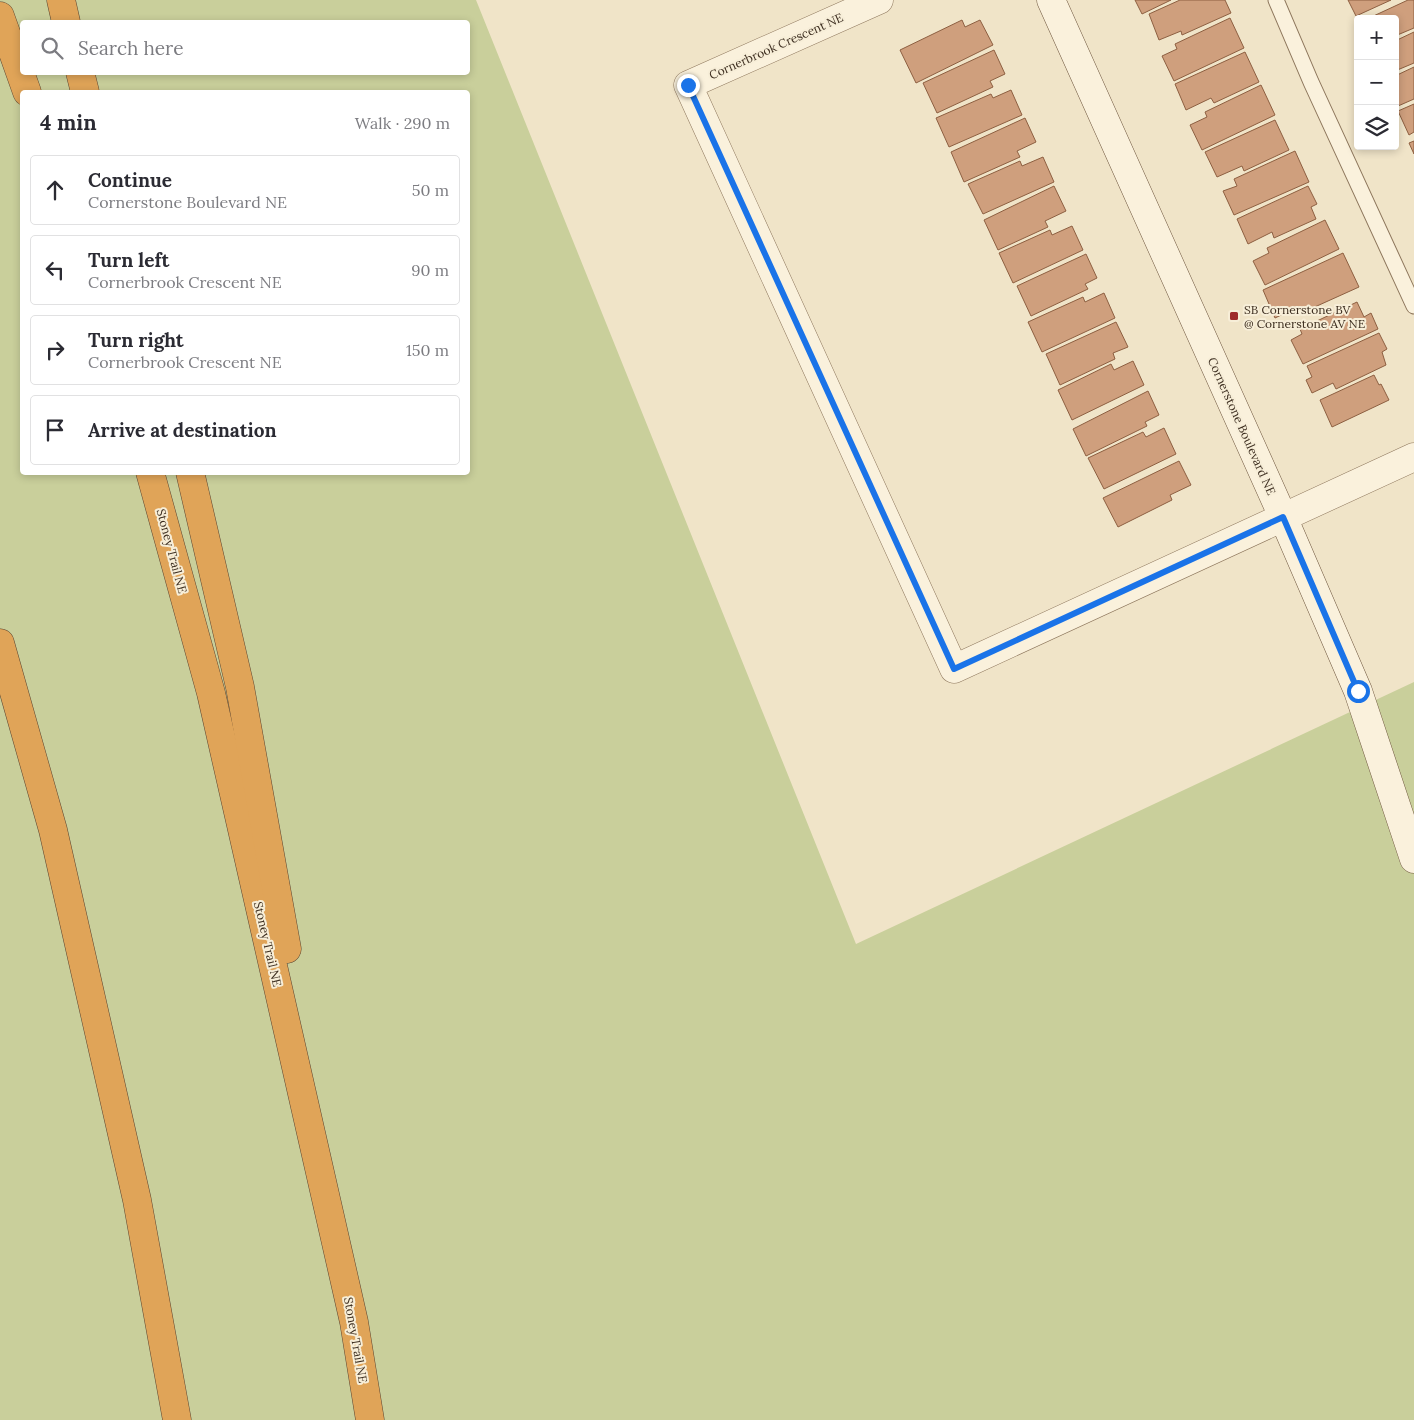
<!DOCTYPE html>
<meta charset="utf-8">
<style>
:root{--surface:#fff;--page:#f7f7f7;--text:#2b2b33;--muted:#7c7c81;--line:#e1e1e2}
body{margin:0;font-family:Lora,serif;background:var(--page);color:var(--text)}
.controls{position:absolute;right:15px;top:15px;display:grid;overflow:hidden;border-radius:5px;box-shadow:0 2px 8px #0003}
.controls button{width:45px;height:45px;display:grid;place-items:center;padding:0;border:0;border-bottom:1px solid var(--line);background:var(--surface);color:var(--text);font:25px sans-serif}
.stop{position:absolute;width:15px;height:15px;margin:-11px;border:4px solid #1a73e8;border-radius:50%;background:#fff}
.stop.end{background:#1a73e8;border-color:#fff;box-shadow:0 1px 5px #0008}
.list{margin:0;padding:0;list-style:none}
h2{display:flex;justify-content:space-between;align-items:center;height:65px;margin:0;padding:0 20px;font-size:21px}
h2 small{font-size:16px;font-weight:400;color:var(--muted)}
.list li{display:grid;grid-template-columns:32px 1fr auto;gap:15px;align-items:center;box-sizing:border-box;height:70px;margin:0 10px 10px;padding:0 10px;border:1px solid var(--line);border-radius:5px}
.list b{display:block;font-size:19px;white-space:nowrap}
.list p{margin:0;font-size:16px;white-space:nowrap;color:var(--muted)}
.list em{font-size:16px;font-style:normal;color:var(--muted)}
.icon{flex:none;width:28px;height:28px;fill:none;stroke:currentColor;stroke-width:2;stroke-linecap:round;stroke-linejoin:round}
.map{position:relative;flex:none;width:1414px;height:1420px;overflow:hidden}
.search{position:absolute;background:var(--surface);box-shadow:0 2px 8px #0003;left:20px;top:20px;width:450px;height:55px;display:flex;align-items:center;gap:12px;box-sizing:border-box;padding:0 18px;border-radius:5px;color:var(--muted);font-size:19px}
.panel{position:absolute;background:var(--surface);box-shadow:0 2px 8px #0003;left:20px;top:90px;width:450px;height:385px;border-radius:5px}
.map>svg:first-child{display:block}
.green{fill:#c9cf9b;fill-rule:evenodd}
.building{fill:#cf9f7d;stroke:#8d5f41}
.lines{fill:none;stroke-linecap:round;stroke-linejoin:round}
.lane-casing{stroke:#8d765c;stroke-width:17}
.street-casing{stroke:#8d765c;stroke-width:29}
.secondary-casing{stroke:#6f573f;stroke-width:29}
.highway-casing{stroke:#5b4430;stroke-width:29}
.lane{stroke:#faf1dc;stroke-width:15}
.street{stroke:#faf1dc;stroke-width:28}
.secondary{stroke:#faf1dc;stroke-width:28}
.highway{stroke:#e0a458;stroke-width:28}
.route{stroke:#1a73e8;stroke-width:6}
.poi-dot{fill:#9e2a2b;stroke:#f7eed8;stroke-width:2}
.labels{text-anchor:middle;dominant-baseline:central;stroke-width:4;stroke-linejoin:round;paint-order:stroke}
.street-label{font-size:12px;fill:#3d2e20;stroke:#f7eed8}
.poi-label{font-size:12px;fill:#3d2e20;stroke:#f7eed8;text-anchor:start}
</style>
<div class="map">
<svg width="1414" height="1420" viewBox="0 0 1414 1420">
<rect width="100%" height="100%" fill="#f0e4c8"/>
<!-- green -->
<path class="green" d="M0 0H476L856 944 1414 682V1420H0ZM22 22H468V72H22ZM22 92H468V472H22Z"/>
<!-- building -->
<g class="building">
<polygon points="1135,0 1171,0 1142,14"/>
<polygon points="1180,0 1225,0 1231,13 1182,35 1181,31 1159,40 1149,14"/>
<polygon points="1348,0 1391,0 1356,16"/>
<polygon points="1408,0 1414,0 1414,28 1395,36 1395,19 1367,19"/>
<polygon points="1230,18 1244,48 1174,81 1162,56 1177,49 1175,44"/>
<polygon points="962,20 965,27 980,20 993,45 916,83 900,50"/>
<polygon points="1414,32 1414,63 1395,71 1395,41"/>
<polygon points="994,50 1005,74 990,81 993,87 937,113 923,83"/>
<polygon points="1245,52 1259,82 1214,103 1211,98 1186,110 1175,84"/>
<polygon points="1414,67 1414,99 1398,106 1395,99 1395,76"/>
<polygon points="1261,85 1275,115 1202,150 1190,125 1207,117 1205,112"/>
<polygon points="1011,90 1022,115 949,147 936,118 991,94 993,98"/>
<polygon points="1414,104 1414,132 1409,135 1398,111"/>
<polygon points="1025,118 1036,142 1017,151 1020,157 964,182 951,152"/>
<polygon points="1275,120 1289,150 1244,171 1242,166 1217,177 1205,152"/>
<polygon points="1414,141 1414,154 1409,143"/>
<polygon points="1295,151 1309,182 1234,215 1223,191 1237,186 1234,179"/>
<polygon points="1043,157 1054,182 983,214 968,184 1020,161 1022,166"/>
<polygon points="1054,186 1066,211 1045,221 1048,227 998,250 984,220"/>
<polygon points="1308,186 1317,204 1311,207 1316,219 1274,238 1272,232 1248,244 1237,219"/>
<polygon points="1325,220 1339,249 1265,285 1253,261 1269,253 1267,248"/>
<polygon points="1072,226 1083,250 1013,283 999,253 1050,230 1052,235"/>
<polygon points="1343,253 1359,287 1297,315 1294,309 1275,318 1263,290"/>
<polygon points="1086,254 1097,278 1085,284 1088,289 1031,316 1017,286"/>
<polygon points="1104,293 1115,318 1042,352 1028,322 1083,297 1085,302"/>
<polygon points="1357,302 1364,317 1371,313 1378,329 1303,364 1291,340 1302,334 1300,329"/>
<polygon points="1116,322 1128,347 1113,353 1115,359 1060,385 1046,354"/>
<polygon points="1379,333 1387,349 1382,352 1386,365 1336,389 1333,383 1312,393 1306,380 1312,377 1307,366"/>
<polygon points="1133,361 1144,385 1072,420 1058,390 1111,364 1114,370"/>
<polygon points="1374,375 1379,385 1381,384 1389,400 1332,427 1320,400"/>
<polygon points="1148,391 1159,415 1145,422 1147,426 1086,456 1073,429"/>
<polygon points="1164,428 1176,454 1104,489 1088,458 1143,432 1146,437"/>
<polygon points="1179,461 1191,485 1170,495 1172,500 1118,527 1103,498"/>
</g>
<g class="lines">
<!-- lane casing -->
<g class="lane-casing">
<polyline id="lane" points="1276,0 1311,82 1414,306"/>
</g>
<!-- street casing -->
<g class="street-casing">
<polyline id="street" points="879,0 688,85 954,669 1414,457"/>
</g>
<!-- secondary casing -->
<g class="secondary-casing">
<polyline id="secondary" points="1051,0 1283,517 1358,691 1414,859"/>
</g>
<!-- highway casing -->
<g class="highway-casing">
<g id="highway">
<polyline points="61,0 66,22"/>
<polyline points="0,16 27,92"/>
<polyline points="80,72 85,92"/>
<polyline points="150,472 211,693 354,1322 370,1420"/>
<polyline points="190,472 240,687 287,949"/>
<polyline points="0,643 53,830 137,1200 177,1420"/>
</g>
</g>
<!-- lane -->
<use href="#lane" class="lane"/>
<!-- street -->
<use href="#street" class="street"/>
<!-- secondary -->
<use href="#secondary" class="secondary"/>
<!-- highway -->
<use href="#highway" class="highway"/>
</g>
<g class="lines">
<!-- route -->
<polyline class="route" points="688,85 954,669 1283,517 1358,691"/>
</g>
<!-- markers -->
<rect class="poi-dot" x="1229" y="311" width="10" height="10" rx="2.5"/>
<g class="labels">
<!-- street labels -->
<g class="street-label">
<text transform="translate(776 46) rotate(-24)">Cornerbrook Crescent NE</text>
<text transform="translate(1242 426) rotate(66)">Cornerstone Boulevard NE</text>
<text transform="translate(172 551) rotate(75)">Stoney Trail NE</text>
<text transform="translate(268 944) rotate(77)">Stoney Trail NE</text>
<text transform="translate(356 1340) rotate(80)">Stoney Trail NE</text>
</g>
<!-- poi labels -->
<g class="poi-label">
<text x="1244" y="309">SB Cornerstone BV<tspan x="1244" dy="14">@ Cornerstone AV NE</tspan></text>
</g>
</g>
</svg>
<div class="controls">
<button>+</button>
<button>−</button>
<button><svg class="icon" aria-label="layers" viewBox="0 0 24 24"><path d="M12 4l9 5-9 5-9-5zM3 14l9 5 9-5"/></svg></button>
</div>
<div class="stop" style="left:1358px;top:691px"></div>
<div class="stop end" style="left:688px;top:85px"></div>
<div class="search"><svg class="icon" aria-label="search" viewBox="0 0 24 24"><circle cx="10" cy="10" r="6"/><path d="M15 15l6 6"/></svg>Search here</div>
<section class="panel">
<h2>4 min<small>Walk · 290 m</small></h2>
<ul class="list">
<li><svg class="icon" aria-label="ahead" viewBox="0 0 24 24"><path d="M12 20V5M6 11l6-6 6 6"/></svg><div><b>Continue</b><p>Cornerstone Boulevard NE</p></div><em>50 m</em></li>
<li><svg class="icon" aria-label="left" viewBox="0 0 24 24"><path d="M17 20v-9H6M10 6l-5 5 5 5"/></svg><div><b>Turn left</b><p>Cornerbrook Crescent NE</p></div><em>90 m</em></li>
<li><svg class="icon" aria-label="right" viewBox="0 0 24 24"><path d="M7 20v-9h11M14 6l5 5-5 5"/></svg><div><b>Turn right</b><p>Cornerbrook Crescent NE</p></div><em>150 m</em></li>
<li><svg class="icon" aria-label="arrive" viewBox="0 0 24 24"><path d="M6 21V4h12l-3 4 3 4H6"/></svg><div><b>Arrive at destination</b></div></li>
</ul>
</section>
</div>
